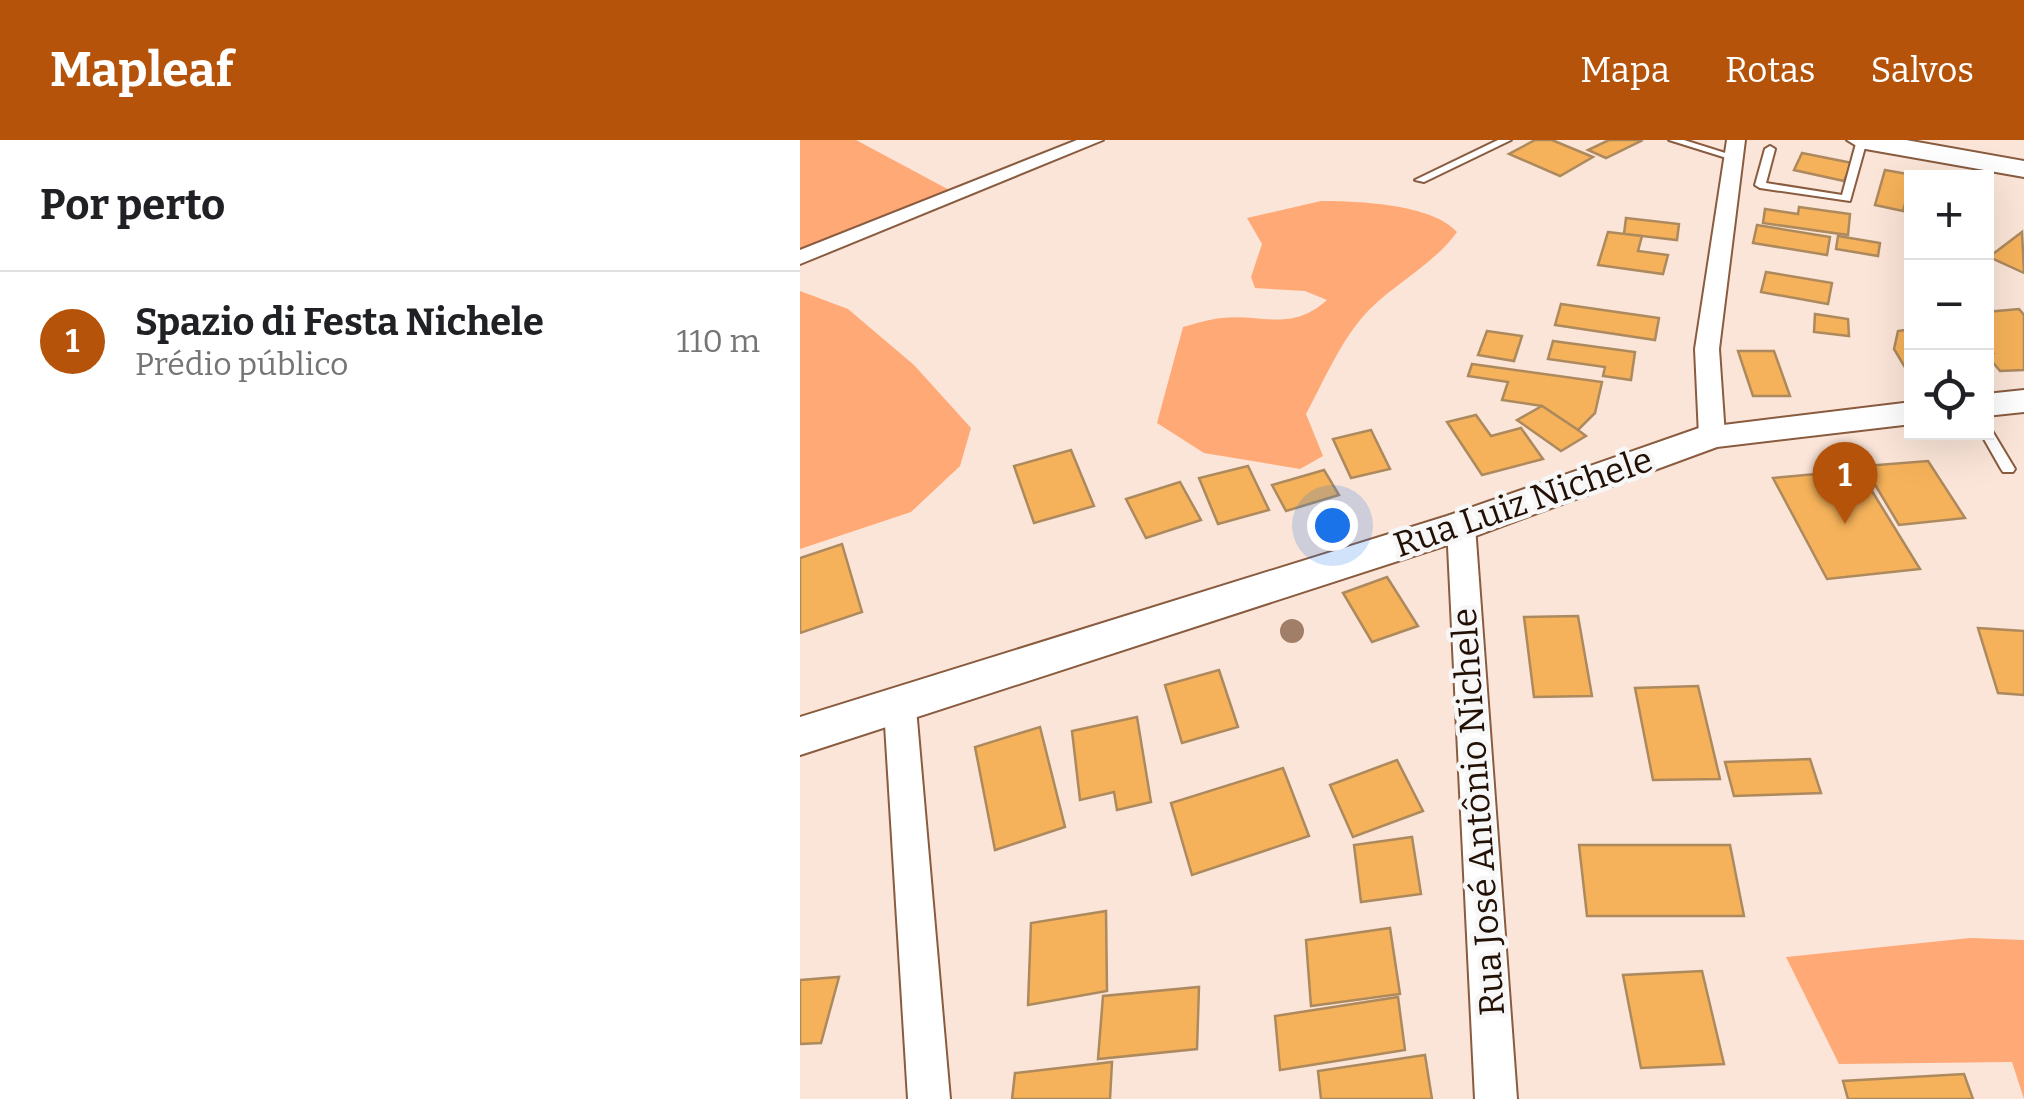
<!DOCTYPE html>
<html lang="pt">
<meta charset="utf-8">
<style>
:root{--surface:#fff;--page:#f6f6f6;--text:#202124;--muted:#757577;--line:#e0e0e0;--accent:#b45309}
body{margin:0;font-family:Bitter,serif;background:var(--page);color:var(--text)}
.controls{position:absolute;right:30px;top:30px;display:grid;overflow:hidden;border-radius:0px;box-shadow:0 10px 40px #0002}
.controls button{width:90px;height:90px;display:grid;place-items:center;padding:0;border:0;border-bottom:2px solid var(--line);background:var(--surface);color:var(--text);font:50px sans-serif}
.you{position:absolute;left:532px;top:385px;width:35px;height:35px;margin:-25px;border:8px solid #fff;border-radius:50%;background:#1a73e8;box-shadow:0 0 0 15px #1a73e833}
.badge{display:grid;place-items:center;width:65px;height:65px;border-radius:50%;background:var(--accent);color:#fff;font-size:32px;font-weight:700}
.pin{position:absolute;translate:-50% -82px;filter:drop-shadow(0 2px 5px #0008)}
.pin::after{content:'';position:absolute;top:52px;width:35px;height:30px;background:inherit;clip-path:polygon(0 0,100% 0,50% 100%)}
.list{margin:0;padding:0;list-style:none}
h2{display:flex;justify-content:space-between;align-items:center;height:130px;margin:0;padding:0 40px;font-size:42px}
h2 small{font-size:32px;font-weight:400;color:var(--muted)}
.list li{display:grid;grid-template-columns:65px 1fr auto;gap:30px;align-items:center;box-sizing:border-box;height:140px;padding:0 40px;border-top:2px solid var(--line)}
.list b{display:block;font-size:38px;white-space:nowrap}
.list p{margin:0;font-size:32px;white-space:nowrap;color:var(--muted)}
.list em{font-size:32px;font-style:normal;color:var(--muted)}
.icon{flex:none;width:55px;height:55px;fill:none;stroke:currentColor;stroke-width:2;stroke-linecap:round;stroke-linejoin:round}
.map{position:relative;flex:none;width:1224px;height:959px;overflow:hidden}
header{display:flex;align-items:center;gap:60px;box-sizing:border-box;height:140px;padding:0 50px;background:var(--accent);color:#fff}
header strong{font-size:48px}
nav{display:flex;gap:55px;margin-inline-start:auto;font-size:35px}
main{display:flex}
aside{flex:1;background:var(--surface)}
.map>svg:first-child{display:block}
.green{fill:#fea976}
.building{fill:#f6b25a;stroke:#ad895e;stroke-width:2.5}
.lines{fill:none;stroke-linecap:round;stroke-linejoin:round}
.lane-casing{stroke:#895b3f;stroke-width:4}
.street-casing{stroke:#895b3f;stroke-width:4}
.secondary-casing{stroke:#895b3f;stroke-width:4}
.lane{fill:#fff;fill-rule:evenodd}
.street{fill:#fff;fill-rule:evenodd}
.secondary{fill:#fff;fill-rule:evenodd}
.tree{fill:#a17e67}
.labels{text-anchor:middle;dominant-baseline:central;stroke-width:9;stroke-linejoin:round;paint-order:stroke}
.street-label{font-size:35px;fill:#221005;stroke:#f7f7f7}
</style>
<header>
<strong>Mapleaf</strong>
<nav><a>Mapa</a><a>Rotas</a><a>Salvos</a></nav>
</header>
<main>
<aside>
<h2>Por perto<small></small></h2>
<ul class="list">
<li><span class="badge">1</span><div><b>Spazio di Festa Nichele</b><p>Prédio público</p></div><em>110 m</em></li>
</ul>
</aside>
<div class="map">
<svg width="1224" height="959" viewBox="0 0 1224 959">
<rect width="100%" height="100%" fill="#fbe5d8"/>
<!-- green -->
<g class="green">
<polygon points="0,0 56,0 153,52 0,113"/>
<path d="M521 61C558 61 632 64 657 92 631 128 588 146 560 180 538 207 522 244 506 274L523 316 500 329 404 313 357 283 383 187C395 184 409 179 422 178 463 173 490 193 527 160L505 151 455 148 451 137 462 104 447 78Z"/>
<polygon points="0,151 48,169 114,225 171,288 160,326 111,372 0,409"/>
<polygon points="1170,798 1224,800 1224,959 1212,922 1039,924 986,817"/>
</g>
<!-- building -->
<g class="building">
<polygon points="735,0 752,0 793,17 760,36 709,14"/>
<polygon points="809,0 839,0 841,1 806,18 788,10"/>
<polygon points="1002,13 1052,23 1044,41 994,30"/>
<polygon points="1085,30 1113,35 1103,71 1075,65"/>
<polygon points="999,67 1050,74 1048,95 963,83 965,69 998,74"/>
<polygon points="826,78 879,84 877,100 824,94"/>
<polygon points="957,85 1030,97 1027,115 953,103"/>
<polygon points="808,92 842,96 838,111 868,115 863,134 798,125"/>
<polygon points="1222,92 1224,133 1189,117"/>
<polygon points="1038,96 1080,103 1078,116 1036,109"/>
<polygon points="966,132 1032,143 1028,164 961,152"/>
<polygon points="761,164 859,178 855,200 755,185"/>
<polygon points="1219,169 1224,175 1224,230 1200,231 1186,214 1193,213 1186,204 1186,172"/>
<polygon points="1015,174 1048,179 1049,196 1014,192"/>
<polygon points="1112,189 1112,234 1109,234 1094,209 1098,191"/>
<polygon points="687,191 722,196 714,221 678,215"/>
<polygon points="753,201 835,212 831,240 803,236 805,227 748,219"/>
<polygon points="938,211 974,211 990,256 953,256"/>
<polygon points="672,224 802,242 795,273 778,290 742,266 702,260 708,242 668,236"/>
<polygon points="742,266 778,290 786,296 761,311 717,280"/>
<polygon points="676,275 691,296 721,288 743,319 682,335 647,282"/>
<polygon points="571,290 590,329 551,338 533,299"/>
<polygon points="271,310 294,366 234,383 214,326"/>
<polygon points="1128,321 1165,378 1099,385 1064,326"/>
<polygon points="448,326 469,370 418,384 399,338"/>
<polygon points="524,330 539,355 486,371 472,345"/>
<polygon points="1059,330 1120,429 1027,439 973,338"/>
<polygon points="380,342 401,380 346,398 326,359"/>
<polygon points="42,404 62,472 0,493 0,418"/>
<polygon points="587,437 618,486 572,502 543,453"/>
<polygon points="778,476 792,556 734,557 724,477"/>
<polygon points="1178,488 1224,491 1224,555 1198,553"/>
<polygon points="419,530 438,587 382,603 365,545"/>
<polygon points="898,546 920,639 853,640 835,548"/>
<polygon points="337,577 351,662 317,670 314,652 280,660 272,591"/>
<polygon points="240,587 265,687 195,710 175,607"/>
<polygon points="1010,619 1021,653 934,656 925,622"/>
<polygon points="597,620 623,671 553,697 530,645"/>
<polygon points="483,628 509,696 392,735 371,663"/>
<polygon points="612,697 621,754 561,762 554,705"/>
<polygon points="779,705 930,705 944,776 787,776"/>
<polygon points="306,771 307,851 228,865 231,783"/>
<polygon points="590,788 600,854 511,866 506,800"/>
<polygon points="902,831 924,924 841,928 823,835"/>
<polygon points="39,837 21,903 0,904 0,840"/>
<polygon points="399,847 397,909 298,919 303,856"/>
<polygon points="598,857 605,910 480,930 475,876"/>
<polygon points="625,915 632,959 521,959 518,931"/>
<polygon points="312,922 310,959 212,959 215,933"/>
<polygon points="1164,934 1173,959 1048,959 1043,941"/>
</g>
<g class="lines">
<!-- lane casing -->
<g class="lane-casing">
<g id="lane">
<polygon points="698,0 711,0 624,42 615,40"/>
<polygon points="869,0 884,0 938,17 933,20"/>
<polygon points="1057,0 1067,0 1050,61 960,48 955,45 965,9 970,6 975,9 966,43 1042,55"/>
<polygon points="1186,288 1191,289 1215,329 1213,332 1203,332 1201,329 1180,292 1186,292"/>
</g>
</g>
<!-- street casing -->
<g class="street-casing">
<g id="street">
<polygon points="277,0 303,0 0,124 0,110"/>
<polygon points="927,0 945,0 919,209 925,296 912,304 899,296 895,209"/>
<polygon points="661,376 675,386 717,959 675,959 647,386"/>
<polygon points="100,555 111,559 116,568 150,959 108,959 84,568 89,559"/>
</g>
</g>
<!-- secondary casing -->
<g class="secondary-casing">
<g id="secondary">
<polygon points="1047,0 1106,0 1224,21 1224,37 1060,8"/>
<polygon points="1224,250 1224,272 1186,276 1186,254"/>
<polygon points="1112,262 1112,284 917,307 675,396 0,615 0,577 647,376 899,288"/>
</g>
</g>
<!-- lane -->
<use href="#lane" class="lane"/>
<!-- street -->
<use href="#street" class="street"/>
<!-- secondary -->
<use href="#secondary" class="secondary"/>
</g>
<!-- trees -->
<circle class="tree" cx="492" cy="491" r="12"/>
<g class="labels">
<!-- street labels -->
<g class="street-label">
<text transform="translate(723 362) rotate(-19)">Rua Luiz Nichele</text>
<text transform="translate(678 672) rotate(-94)">Rua José Antônio Nichele</text>
</g>
</g>
</svg>
<div class="controls">
<button>+</button>
<button>−</button>
<button><svg class="icon" aria-label="locate" viewBox="0 0 24 24"><circle cx="12" cy="12" r="6"/><path d="M12 2v4M12 18v4M2 12h4M18 12h4"/></svg></button>
</div>
<div class="you"></div>
<div class="pin badge" style="left:1045px;top:384px">1</div>
</div>
</main>
